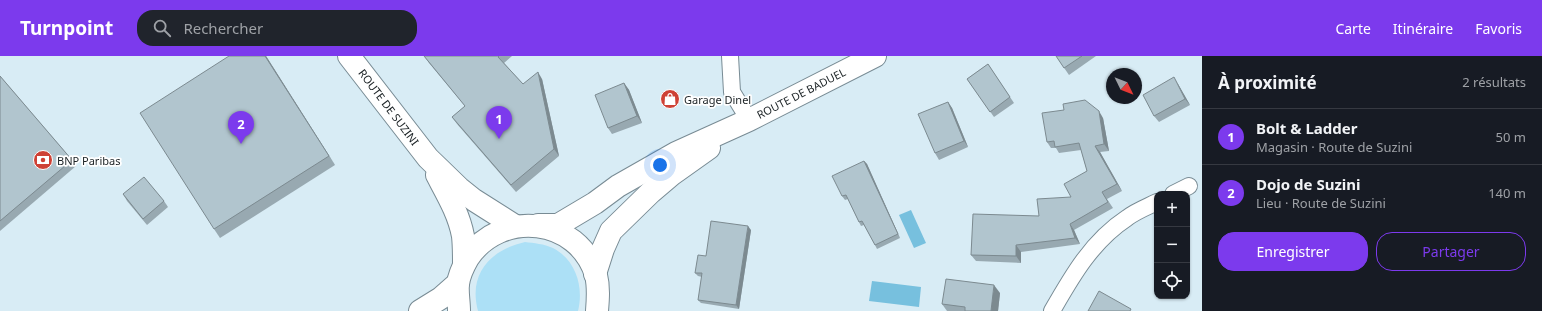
<!DOCTYPE html>
<html lang="fr">
<meta charset="utf-8">
<style>
:root{--surface:#171b24;--page:#20242c;--text:#f1f3f6;--muted:#9ea1a6;--line:#363941;--accent:#7c3aed}
body{margin:0;font-family:"Noto Sans",sans-serif;background:var(--page);color:var(--text)}
.controls{position:absolute;right:12px;bottom:12px;display:grid;overflow:hidden;border-radius:8px;box-shadow:0 1px 3px #0004}
.controls button{width:36px;height:36px;display:grid;place-items:center;padding:0;border:0;border-bottom:1px solid var(--line);background:var(--surface);color:var(--text);font:20px sans-serif}
.compass{position:absolute;left:1106px;top:12px;width:36px;height:36px;border-radius:50%;background:var(--surface);box-shadow:0 1px 3px #0004;rotate:133deg}
.you{position:absolute;left:660px;top:109px;width:14px;height:14px;margin:-10px;border:3px solid #fff;border-radius:50%;background:#1a73e8;box-shadow:0 0 0 6px #1a73e833}
.badge{display:grid;place-items:center;width:26px;height:26px;border-radius:50%;background:var(--accent);color:#fff;font-size:13px;font-weight:700}
.pin{position:absolute;translate:-50% -33px;filter:drop-shadow(0 1px 2px #0008)}
.pin::after{content:'';position:absolute;top:21px;width:14px;height:12px;background:inherit;clip-path:polygon(0 0,100% 0,50% 100%)}
.list{margin:0;padding:0;list-style:none}
h2{display:flex;justify-content:space-between;align-items:center;height:52px;margin:0;padding:0 16px;font-size:17px}
h2 small{font-size:13px;font-weight:400;color:var(--muted)}
.list li{display:grid;grid-template-columns:26px 1fr auto;gap:12px;align-items:center;box-sizing:border-box;height:56px;padding:0 16px;border-top:1px solid var(--line)}
.list b{display:block;font-size:15px;white-space:nowrap}
.list p{margin:0;font-size:13px;white-space:nowrap;color:var(--muted)}
.list em{font-size:13px;font-style:normal;color:var(--muted)}
.actions{display:flex;gap:8px;padding:12px 16px}
.actions a{flex:1;padding:9px 0;border:1px solid var(--accent);border-radius:16px;text-align:center;font-size:14px;color:var(--accent)}
.actions .main{background:var(--accent);color:#fff}
.icon{flex:none;width:22px;height:22px;fill:none;stroke:currentColor;stroke-width:2;stroke-linecap:round;stroke-linejoin:round}
.map{position:relative;flex:none;width:1202px;height:255px;overflow:hidden}
header{display:flex;align-items:center;gap:24px;box-sizing:border-box;height:56px;padding:0 20px;background:var(--accent);color:#fff}
header strong{font-size:19px}
nav{display:flex;gap:22px;margin-inline-start:auto;font-size:14px}
.search{width:280px;height:36px;background:var(--page);display:flex;align-items:center;gap:10px;box-sizing:border-box;padding:0 14px;border-radius:16px;color:var(--muted);font-size:15px}
main{display:flex}
aside{flex:1;background:var(--surface)}
.map>svg:first-child{display:block}
.green{fill:#ace0f6}
.water{fill:#77c0de}
.lines{fill:none;stroke-linecap:round;stroke-linejoin:round}
.street-casing{stroke:#788b94;stroke-width:18}
.secondary-casing{stroke:#788b94;stroke-width:24}
.street{stroke:#fff;stroke-width:16}
.secondary{stroke:#fff;stroke-width:22}
.wall{fill:#98a9b1}
.shaded-wall{fill:#7c8a90}
.building{fill:#b1c5ce;stroke:#7c8a90}
.labels{text-anchor:middle;dominant-baseline:central;stroke-width:3.5;stroke-linejoin:round;paint-order:stroke}
.street-label{font-size:11px;fill:#1a2124;stroke:#fff}
.poi-label{font-size:11px;fill:#1a2124;stroke:#fff;text-anchor:start}
</style>
<header>
<strong>Turnpoint</strong>
<div class="search"><svg class="icon" aria-label="search" viewBox="0 0 24 24"><circle cx="10" cy="10" r="6"/><path d="M15 15l6 6"/></svg>Rechercher</div>
<nav><a>Carte</a><a>Itinéraire</a><a>Favoris</a></nav>
</header>
<main>
<div class="map">
<svg width="1202" height="255" viewBox="0 0 1202 255">
<rect width="100%" height="100%" fill="#d8ecf5"/>
<!-- green -->
<path class="green" d="M525 186C534 187 544 188 553 192 576 204 584 231 578 255H478C468 218 490 194 525 186Z"/>
<!-- water -->
<g class="water">
<polygon points="911,154 926,187 914,192 899,159"/>
<polygon points="872,225 921,231 919,251 869,245"/>
</g>
<g class="lines">
<!-- street casing -->
<g class="street-casing">
<g id="street">
<polyline points="730,0 732,36 749,64"/>
<polyline points="1173,138 1189,130"/>
<path d="M1052 255C1072 220 1092 185 1127 162 1136 155 1147 151 1157 146"/>
</g>
</g>
<!-- secondary casing -->
<g class="secondary-casing">
<g id="secondary">
<polyline points="349,0 428,102 459,132 474,144 515,170"/>
<path d="M437 119C447 138 459 158 463 180 464 189 464 199 464 208"/>
<polyline points="538,169 558,169 595,147 618,130 676,97 749,64 875,0"/>
<polyline points="595,218 603,193 611,175 651,136 671,119 709,92"/>
<polyline points="420,255 441,242 458,227"/>
<path d="M459 255C459 246 457 236 458 228 459 219 464 209 468 202 501 153 578 161 596 219 599 231 598 243 597 255"/>
</g>
</g>
<!-- street -->
<use href="#street" class="street"/>
<!-- secondary -->
<use href="#secondary" class="secondary"/>
</g>
<!-- wall -->
<g class="wall">
<polygon points="229,0 266,0 335,109 220,182 214,173"/>
<polygon points="424,0 512,0 504,7 523,28 542,23 559,100 516,136 457,68 452,61 465,50 429,7"/>
<polygon points="1056,0 1096,0 1069,19"/>
<polygon points="988,8 1014,47 994,61 967,23"/>
<polygon points="0,20 72,104 76,110 0,175"/>
<polygon points="624,27 629,34 642,67 612,78 608,72"/>
<polygon points="1178,28 1190,49 1159,66 1154,60"/>
<polygon points="948,46 952,52 968,91 939,104 935,97"/>
<polygon points="1103,62 1109,95 1100,96 1122,135 1107,143 1113,152 1074,174 1080,188 1021,196 1021,207 976,205 971,199 1039,160 1071,141 1087,115 1081,94 1059,97 1056,92 1051,92 1047,86"/>
<polygon points="864,105 867,108 900,182 877,193 875,189 864,169 861,170 859,166 848,143 845,144 842,140"/>
<polygon points="123,138 164,145 168,151 147,169 127,145"/>
<polygon points="751,174 739,253 701,247 698,244 702,221 698,220 695,217 706,200"/>
<polygon points="1000,237 998,255 947,255 942,248"/>
</g>
<!-- shaded-wall -->
<g class="shaded-wall">
<polygon points="265,0 266,0 335,109 329,100"/>
<polygon points="538,16 542,23 559,100 554,93"/>
<polygon points="1174,21 1190,49 1185,43"/>
<polygon points="624,27 629,34 642,67 637,60"/>
<polygon points="948,46 952,52 968,91 964,85"/>
<polygon points="1099,55 1103,62 1109,95 1104,88"/>
<polygon points="1095,90 1100,96 1122,135 1117,128"/>
<polygon points="864,105 867,108 900,182 898,178"/>
<polygon points="1070,168 1074,174 1080,188 1075,182"/>
<polygon points="748,170 751,174 739,253 736,249"/>
<polygon points="1016,189 1021,196 1021,207 1016,200"/>
<polygon points="994,229 1000,237 998,255 991,255"/>
</g>
<!-- building -->
<g class="building">
<polygon points="229,0 265,0 329,100 214,173 140,57"/>
<polygon points="424,0 499,0 498,1 523,28 538,16 554,93 511,129 452,61 465,50"/>
<polygon points="1056,0 1082,0 1064,12"/>
<polygon points="988,8 1010,41 990,56 967,23"/>
<polygon points="0,20 72,104 0,165"/>
<polygon points="1174,21 1185,43 1154,60 1143,39"/>
<polygon points="624,27 637,60 608,72 595,39"/>
<polygon points="1085,44 1099,55 1104,88 1095,90 1117,128 1102,136 1108,146 1070,168 1075,182 1016,189 1016,200 971,199 973,158 1039,160 1037,143 1071,141 1064,128 1087,115 1079,87 1055,91 1054,85 1047,86 1042,57 1064,54 1063,48"/>
<polygon points="948,46 964,85 935,97 918,58"/>
<polygon points="864,105 898,178 875,189 862,165 859,166 846,139 842,140 832,120"/>
<polygon points="144,121 164,145 143,163 123,138"/>
<polygon points="711,165 748,170 736,249 698,244 702,217 695,217 698,199 706,200"/>
<polygon points="946,223 994,229 991,255 965,255 965,251 942,248"/>
<polygon points="1099,235 1131,253 1130,255 1088,255"/>
</g>
<!-- icons -->
<defs>
<g id="shop-disc" transform="scale(1)"><circle r="9.5" fill="#ce4135" stroke="#fff"/><path d="M-5-2.5h2.3a2.7 3.5 0 0 1 5.4 0H5L5.5 6h-11ZM-1.5-2.5h3a1.5 2.3 0 0 0-3 0Z" fill="#fff"/></g>
<g id="bank-disc" transform="scale(1)"><circle r="9.5" fill="#ce4135" stroke="#fff"/><path d="M-6-4H6V4H-6ZM0-2.3a2.3 2.3 0 1 0 0 4.6a2.3 2.3 0 1 0 0-4.6Z" fill="#fff"/></g>
</defs>
<g fill-rule="evenodd">
<use href="#shop-disc" x="670" y="43"/>
<use href="#bank-disc" x="43" y="104"/>
</g>
<g class="labels">
<!-- street labels -->
<g class="street-label">
<text transform="translate(801 37) rotate(-27)">ROUTE DE BADUEL</text>
<text transform="translate(389 51) rotate(53)">ROUTE DE SUZINI</text>
</g>
<!-- poi labels -->
<g class="poi-label">
<text x="684" y="43">Garage Dinel</text>
<text x="57" y="104">BNP Paribas</text>
</g>
</g>
</svg>
<div class="controls">
<button>+</button>
<button>−</button>
<button><svg class="icon" aria-label="locate" viewBox="0 0 24 24"><circle cx="12" cy="12" r="6"/><path d="M12 2v4M12 18v4M2 12h4M18 12h4"/></svg></button>
</div>
<svg class="compass" viewBox="-18 -18 36 36"><path d="M0-13l5 13h-10z" fill="#e53935"/><path d="M0 13l5-13h-10z" fill="#9ea1a6"/></svg>
<div class="you"></div>
<div class="pin badge" style="left:499px;top:83px">1</div>
<div class="pin badge" style="left:241px;top:88px">2</div>
</div>
<aside>
<h2>À proximité<small>2 résultats</small></h2>
<ul class="list">
<li><span class="badge">1</span><div><b>Bolt &amp; Ladder</b><p>Magasin · Route de Suzini</p></div><em>50 m</em></li>
<li><span class="badge">2</span><div><b>Dojo de Suzini</b><p>Lieu · Route de Suzini</p></div><em>140 m</em></li>
</ul>
<div class="actions"><a class="main">Enregistrer</a><a>Partager</a></div>
</aside>
</main>
